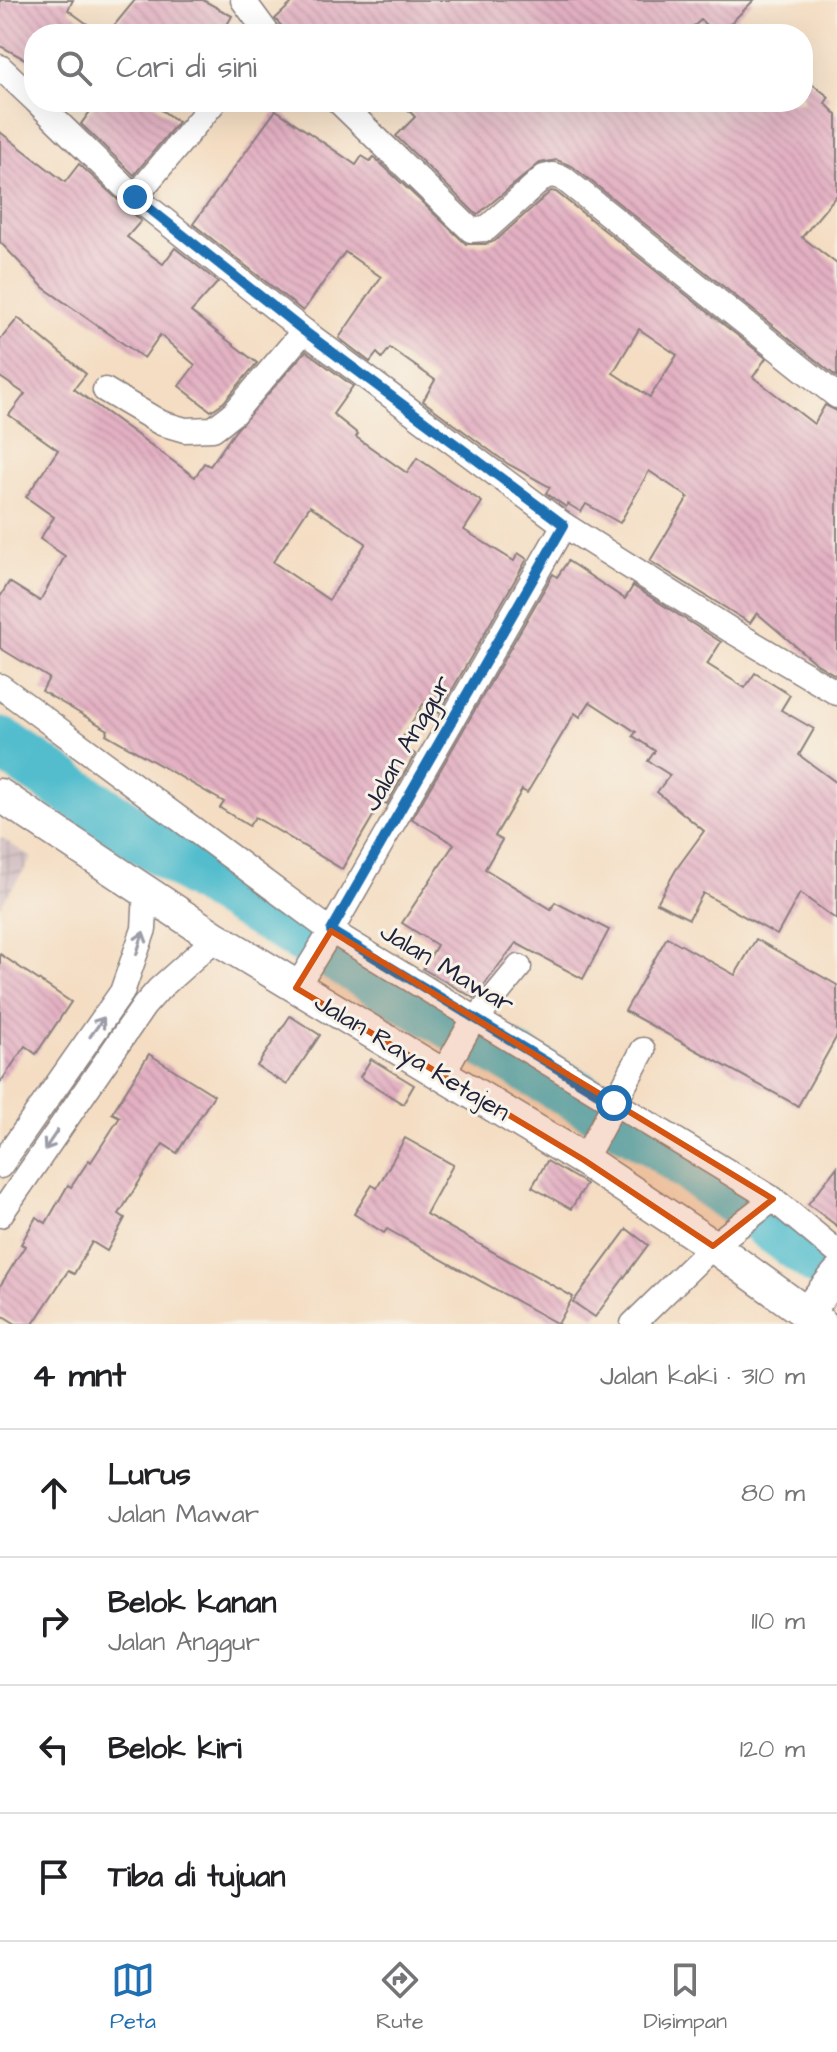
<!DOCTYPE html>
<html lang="id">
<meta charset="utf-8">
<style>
:root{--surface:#fff;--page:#f6f6f6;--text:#202124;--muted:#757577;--line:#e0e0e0;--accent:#1f6fb2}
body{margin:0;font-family:"Architects Daughter",sans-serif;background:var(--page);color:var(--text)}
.stop{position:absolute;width:24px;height:24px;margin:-18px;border:6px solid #1f6fb2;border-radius:50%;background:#fff}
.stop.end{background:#1f6fb2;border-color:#fff;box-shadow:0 2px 8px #0008}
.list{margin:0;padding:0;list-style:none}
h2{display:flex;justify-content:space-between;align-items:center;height:104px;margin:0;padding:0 32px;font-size:34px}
h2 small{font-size:26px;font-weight:400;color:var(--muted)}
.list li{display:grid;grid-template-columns:52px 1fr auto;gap:24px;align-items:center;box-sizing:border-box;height:128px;padding:0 32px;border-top:2px solid var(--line)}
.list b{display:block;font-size:30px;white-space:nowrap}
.list p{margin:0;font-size:26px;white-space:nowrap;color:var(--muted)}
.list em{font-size:26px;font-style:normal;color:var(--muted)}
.icon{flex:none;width:44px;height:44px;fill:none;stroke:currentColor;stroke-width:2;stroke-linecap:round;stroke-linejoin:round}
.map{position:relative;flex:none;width:837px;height:1324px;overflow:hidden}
.search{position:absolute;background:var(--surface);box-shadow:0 8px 32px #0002;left:24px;right:24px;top:24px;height:88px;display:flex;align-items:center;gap:20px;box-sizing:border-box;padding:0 28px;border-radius:32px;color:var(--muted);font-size:30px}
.sheet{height:616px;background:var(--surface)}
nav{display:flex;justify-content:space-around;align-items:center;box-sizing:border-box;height:112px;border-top:2px solid var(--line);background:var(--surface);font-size:22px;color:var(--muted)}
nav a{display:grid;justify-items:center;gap:4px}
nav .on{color:var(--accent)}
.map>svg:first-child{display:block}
.industrial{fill:url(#industrial-grid)}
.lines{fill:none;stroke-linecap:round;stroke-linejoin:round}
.river{stroke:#52bdcd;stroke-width:52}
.building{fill:url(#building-back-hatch);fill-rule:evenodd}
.minor-casing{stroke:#8b807e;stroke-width:27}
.tertiary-casing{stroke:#8b807e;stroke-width:35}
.minor{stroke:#fff;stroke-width:24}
.tertiary{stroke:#fff;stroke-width:32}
.oneway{stroke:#9c9ca7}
.route{stroke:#1f6fb2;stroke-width:10}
.marked{fill:#d45411;fill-opacity:0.2;stroke:#d45411;stroke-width:6;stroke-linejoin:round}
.labels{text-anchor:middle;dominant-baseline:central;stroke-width:6;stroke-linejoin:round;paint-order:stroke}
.street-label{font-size:26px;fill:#22223b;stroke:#f7f3e8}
</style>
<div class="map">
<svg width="837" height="1324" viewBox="0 0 837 1324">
<defs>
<pattern id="industrial-grid" width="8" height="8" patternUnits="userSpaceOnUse" patternTransform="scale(2)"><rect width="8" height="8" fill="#d2bec1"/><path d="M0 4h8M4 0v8" fill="none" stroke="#b4a3a7"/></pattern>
<pattern id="building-back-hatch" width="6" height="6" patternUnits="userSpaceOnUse" patternTransform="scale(2)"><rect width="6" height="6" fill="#e3b0c2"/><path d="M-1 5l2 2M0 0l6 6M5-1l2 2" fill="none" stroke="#c297a8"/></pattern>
</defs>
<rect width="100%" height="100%" fill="#f7f3e8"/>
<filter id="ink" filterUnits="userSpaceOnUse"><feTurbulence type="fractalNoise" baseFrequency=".0125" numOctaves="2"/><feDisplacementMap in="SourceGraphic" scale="16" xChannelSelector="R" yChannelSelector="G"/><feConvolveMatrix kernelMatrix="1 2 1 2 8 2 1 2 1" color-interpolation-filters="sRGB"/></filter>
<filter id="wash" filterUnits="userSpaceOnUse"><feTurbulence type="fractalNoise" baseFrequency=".006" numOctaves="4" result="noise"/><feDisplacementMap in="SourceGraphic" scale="32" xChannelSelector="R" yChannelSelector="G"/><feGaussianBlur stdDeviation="1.8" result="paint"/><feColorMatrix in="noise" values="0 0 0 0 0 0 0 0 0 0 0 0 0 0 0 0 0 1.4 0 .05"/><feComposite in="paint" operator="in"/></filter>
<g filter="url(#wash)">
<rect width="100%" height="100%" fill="#f4ddc2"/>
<!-- industrial -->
<polygon class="industrial" points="0,837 32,858 0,906"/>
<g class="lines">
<!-- river -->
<polyline class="river" points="0,743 220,889 655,1141 837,1274"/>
</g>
<g id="blocks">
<!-- building -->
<g class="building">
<polygon points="0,0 73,0 68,10 101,34 34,34 34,64 0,46"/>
<polygon points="135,0 203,0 232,16 222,34 107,34"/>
<polygon points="295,0 754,0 720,34 714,34 701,20 685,34 289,34 275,19"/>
<polygon points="803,77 829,97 825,103 837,115 837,195 802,237 837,264 837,377 572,166 557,160 540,163 477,215 396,136 415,117 401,102 803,102"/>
<polygon points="97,102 150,102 178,122 134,175 81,124"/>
<path d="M276 110 356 165 362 156 370 161 374 157 466 244H487L495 241 551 191 556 192 766 358 753 377 814 424 825 405 837 411V676L814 662 757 613 750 623 650 561 688 497 649 471 620 523 586 504 581 512 568 504 566 507 546 493 550 487 508 464 423 401 435 380 390 348 382 358 377 353 370 362 339 338 381 277 345 252 303 311 193 224ZM639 329 677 355 650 397 613 373Z"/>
<polygon points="0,132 65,182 79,164 141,221 127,237 163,264 175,248 218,282 191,312 257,363 224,402 211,411 179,386 195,365 160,335 144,358 44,288 0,242"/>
<path d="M18 318 86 374 74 389 195 477 204 463 210 466 236 430 306 351 353 386 333 414 358 434 356 437 407 473 417 458 482 502 464 530 514 561 518 553 527 559 439 713 423 704 399 744 415 754 387 804 382 801 342 869 255 817 249 826 220 808 224 802 106 734 108 730 42 691 49 678 0 648V597L9 582 40 601 65 556 40 539 54 517 26 497 58 450 9 415 25 394 0 377V340ZM310 506 366 543 329 600 273 562Z"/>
<polygon points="568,561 625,599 633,586 721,642 707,664 745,688 755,673 790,695 781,710 814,729 799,755 837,783 837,920 800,893 777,935 703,893 689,919 657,903 677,868 704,831 657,792 670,775 648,761 655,751 633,736 636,732 590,702 580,717 575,713 527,793 522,790 495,836 502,840 485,869 551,909 555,902 609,930 583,979 516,943 474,998 423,969 437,945 402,923 454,844 412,819 553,574 557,577"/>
<polygon points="667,937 735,975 756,939 837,985 837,1036 798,1106 625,1011"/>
<polygon points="0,954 71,1002 36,1054 25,1046 0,1083"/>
<polygon points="290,1016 320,1035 287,1085 257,1066"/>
<polygon points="149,1054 214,1095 177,1153 163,1144 119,1214 125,1218 107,1251 92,1242 74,1274 68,1271 33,1324 16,1324 0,1314 0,1286 25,1246 21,1244 36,1217 46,1223 68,1185 71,1187 89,1160 91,1162 120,1117 112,1113"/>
<polygon points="371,1059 414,1085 403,1104 360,1077"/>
<polygon points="405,1138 453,1165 426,1214 573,1297 558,1324 387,1229 384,1233 354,1214 372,1185 377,1188"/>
<polygon points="547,1161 586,1184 571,1209 532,1187"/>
<polygon points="837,1167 837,1226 808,1204"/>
<polygon points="627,1229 648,1245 595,1317 573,1302"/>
</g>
</g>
</g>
<g filter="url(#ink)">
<use href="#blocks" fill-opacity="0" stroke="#8b807e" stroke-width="2"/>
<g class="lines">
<!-- minor casing -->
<g class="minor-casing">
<g id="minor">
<polyline points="243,0 268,34"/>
<polyline points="0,67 34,99"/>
<polyline points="37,102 135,197 304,331 564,525 732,631 837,693"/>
<polyline points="339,102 471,230 486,229 544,177 553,175 563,178 837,396"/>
<polyline points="135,197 214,102"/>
<polyline points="105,390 161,423 185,430 213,429 234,413 304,331"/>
<polyline points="0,686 331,931 773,1199 837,1252"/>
<polyline points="296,988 331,931 564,525"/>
<polyline points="442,1075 468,1029 519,967"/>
<polyline points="584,1160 643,1050"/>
<polyline points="0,1166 122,992 144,929 146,892"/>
<polyline points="0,1215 144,1006 159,989 216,938"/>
<polyline points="633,1324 713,1246 773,1199"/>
</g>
</g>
<!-- tertiary casing -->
<g class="tertiary-casing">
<g id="tertiary">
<polyline points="0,795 216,938 584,1160 713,1246 821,1324"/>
<polyline points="806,1313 837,1275"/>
</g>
</g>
<!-- minor -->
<use href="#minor" class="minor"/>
<!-- tertiary -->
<use href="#tertiary" class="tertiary"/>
</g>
<!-- one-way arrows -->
<defs><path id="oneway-shaft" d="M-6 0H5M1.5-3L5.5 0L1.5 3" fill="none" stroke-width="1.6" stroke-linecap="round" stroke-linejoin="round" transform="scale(2)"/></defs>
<g class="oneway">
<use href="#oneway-shaft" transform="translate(140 943) rotate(-73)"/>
<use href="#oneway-shaft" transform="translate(97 1027) rotate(-54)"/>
<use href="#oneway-shaft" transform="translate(51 1140) rotate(124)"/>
</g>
</g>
<g class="lines" filter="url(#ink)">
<!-- route -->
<polyline class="route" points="135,197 304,331 564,525 331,931 614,1103"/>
</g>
<!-- marked area -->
<path class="marked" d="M331 931 773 1199 713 1246 584 1160 296 988Z"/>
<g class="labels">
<!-- street labels -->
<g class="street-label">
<text transform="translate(407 743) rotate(-60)">Jalan Anggur</text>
<text transform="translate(447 968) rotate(31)">Jalan Mawar</text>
<text transform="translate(412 1057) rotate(31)">Jalan Raya Ketajen</text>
</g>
</g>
</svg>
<div class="stop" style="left:614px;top:1103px"></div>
<div class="stop end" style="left:135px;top:197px"></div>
<div class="search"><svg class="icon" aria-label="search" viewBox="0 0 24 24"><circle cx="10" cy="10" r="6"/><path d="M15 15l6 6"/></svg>Cari di sini</div>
</div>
<section class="sheet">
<h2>4 mnt<small>Jalan kaki · 310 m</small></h2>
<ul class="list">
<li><svg class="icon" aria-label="ahead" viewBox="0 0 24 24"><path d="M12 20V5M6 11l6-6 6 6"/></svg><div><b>Lurus</b><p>Jalan Mawar</p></div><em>80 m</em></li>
<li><svg class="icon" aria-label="right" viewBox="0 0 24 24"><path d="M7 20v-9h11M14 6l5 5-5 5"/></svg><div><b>Belok kanan</b><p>Jalan Anggur</p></div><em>110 m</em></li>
<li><svg class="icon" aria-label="left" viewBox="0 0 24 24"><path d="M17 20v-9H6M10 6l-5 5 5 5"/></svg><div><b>Belok kiri</b></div><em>120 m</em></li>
<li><svg class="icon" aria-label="arrive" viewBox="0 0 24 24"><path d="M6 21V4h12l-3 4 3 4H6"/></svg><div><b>Tiba di tujuan</b></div></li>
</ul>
</section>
<nav>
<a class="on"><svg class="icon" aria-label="map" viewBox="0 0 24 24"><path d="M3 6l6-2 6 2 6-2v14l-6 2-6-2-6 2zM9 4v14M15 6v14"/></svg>Peta</a>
<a><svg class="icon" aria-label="directions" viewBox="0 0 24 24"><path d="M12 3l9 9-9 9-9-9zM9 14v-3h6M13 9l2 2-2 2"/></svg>Rute</a>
<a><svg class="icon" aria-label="saved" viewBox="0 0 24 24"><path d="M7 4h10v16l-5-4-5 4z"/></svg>Disimpan</a>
</nav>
